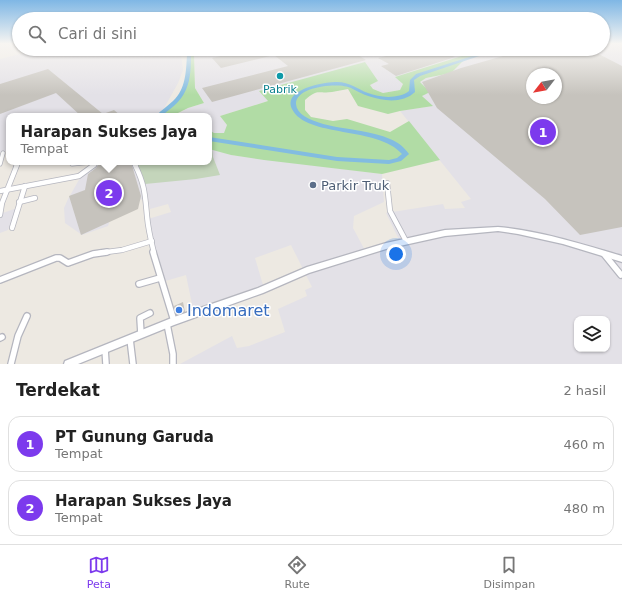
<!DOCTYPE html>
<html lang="id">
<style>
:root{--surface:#fff;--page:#f6f6f6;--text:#222;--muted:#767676;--line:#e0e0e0;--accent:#7c3aed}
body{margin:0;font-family:"DejaVu Sans",sans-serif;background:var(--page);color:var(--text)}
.controls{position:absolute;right:12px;bottom:12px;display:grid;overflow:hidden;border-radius:8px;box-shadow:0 1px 3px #0004}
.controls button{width:36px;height:36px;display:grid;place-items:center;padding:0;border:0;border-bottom:1px solid var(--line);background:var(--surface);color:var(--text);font:20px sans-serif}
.compass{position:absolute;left:526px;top:68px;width:36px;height:36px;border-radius:50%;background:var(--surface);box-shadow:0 1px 3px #0004;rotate:239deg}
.you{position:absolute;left:396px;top:254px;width:14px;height:14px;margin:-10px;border:3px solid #fff;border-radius:50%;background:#1a73e8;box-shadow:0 0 0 6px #1a73e833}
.badge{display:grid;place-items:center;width:26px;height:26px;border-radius:50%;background:var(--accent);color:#fff;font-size:13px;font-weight:700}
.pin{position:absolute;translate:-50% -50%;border:2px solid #fff;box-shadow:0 1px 4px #0006}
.popup{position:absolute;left:6px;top:113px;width:206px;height:52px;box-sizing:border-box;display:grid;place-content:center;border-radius:8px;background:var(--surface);filter:drop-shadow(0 1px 3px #0005);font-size:13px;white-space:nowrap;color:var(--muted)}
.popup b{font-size:15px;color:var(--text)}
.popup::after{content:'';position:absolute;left:50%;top:100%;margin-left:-8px;border:8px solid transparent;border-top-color:var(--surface)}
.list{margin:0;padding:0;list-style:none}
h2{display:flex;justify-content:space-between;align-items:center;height:52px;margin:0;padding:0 16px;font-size:17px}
h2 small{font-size:13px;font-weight:400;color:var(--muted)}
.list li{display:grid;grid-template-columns:26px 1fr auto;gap:12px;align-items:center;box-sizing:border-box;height:56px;margin:0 8px 8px;padding:0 8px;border:1px solid var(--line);border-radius:12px}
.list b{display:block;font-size:15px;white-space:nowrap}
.list p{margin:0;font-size:13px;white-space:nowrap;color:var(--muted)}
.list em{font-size:13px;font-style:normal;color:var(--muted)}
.icon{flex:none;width:22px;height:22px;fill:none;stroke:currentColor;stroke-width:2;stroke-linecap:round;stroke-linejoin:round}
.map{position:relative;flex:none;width:622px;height:364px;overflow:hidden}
.search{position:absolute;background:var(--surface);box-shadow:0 1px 3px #0004;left:12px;right:12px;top:12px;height:44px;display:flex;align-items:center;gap:10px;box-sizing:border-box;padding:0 14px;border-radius:22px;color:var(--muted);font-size:15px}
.sheet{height:180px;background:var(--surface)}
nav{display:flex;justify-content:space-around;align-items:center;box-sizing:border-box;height:56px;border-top:1px solid var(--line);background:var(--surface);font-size:11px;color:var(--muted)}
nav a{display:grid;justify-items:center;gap:2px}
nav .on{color:var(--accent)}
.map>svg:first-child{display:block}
.industrial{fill:#e3e1e7;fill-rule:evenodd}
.green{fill:#b1dca5}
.cemetery{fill:#c4d5bb}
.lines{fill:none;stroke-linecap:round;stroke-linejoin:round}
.river{fill:#82bce1;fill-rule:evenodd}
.building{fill:#c6c3bd;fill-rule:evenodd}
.street-far2-casing{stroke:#b5b6bf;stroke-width:5}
.street-far1-casing{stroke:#b5b6bf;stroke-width:6}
.street-casing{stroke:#b5b6bf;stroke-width:8}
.secondary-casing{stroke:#b5b6bf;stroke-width:2.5}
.street-far2{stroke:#fff;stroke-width:3.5}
.street-far1{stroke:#fff;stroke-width:4.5}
.street{stroke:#fff;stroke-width:5.5}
.secondary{fill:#fff;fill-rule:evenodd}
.culture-dot{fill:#0f9aa8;stroke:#fff;stroke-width:1.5}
.service-dot{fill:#5c6f8a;stroke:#fff;stroke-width:1.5}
.shop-dot{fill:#3f7fe0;stroke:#fff;stroke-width:1.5}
.labels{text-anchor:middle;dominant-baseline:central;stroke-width:3;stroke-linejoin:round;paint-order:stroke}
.far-culture-label{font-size:11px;fill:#0d838f;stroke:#fff}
.service-label{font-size:13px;fill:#4e5e75;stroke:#fff;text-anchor:start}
.near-shop-label{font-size:16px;fill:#366cbe;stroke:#fff;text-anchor:start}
</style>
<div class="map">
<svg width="622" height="364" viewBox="0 0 622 364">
<rect width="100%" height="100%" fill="#ede9e2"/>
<!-- industrial -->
<g class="industrial">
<path d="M603 44H622V364H180L232 336 237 348 249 346 285 332 278 309 307 296 305 290 312 287 291 245 255 258 263 285 193 309 186 275 162 282 148 219 171 212 168 204 150 209 148 198 130 202 113 211 108 226 82 235 65 223 64 208 68 199 80 178 96 162H133L219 174 212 157V149L231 155 382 174 384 202 354 216 353 228 368 256 386 249 394 261 407 256 386 213 443 204 445 209 465 208 461 202 471 199 400 111 432 106 422 96 420 82 426 78 451 73 464 60 497 49H603ZM532 74H556V98H532ZM577 319H607V349H577Z"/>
<polygon points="41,49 176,49 181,55 183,70 178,83 162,112 156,116 9,116 9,151 0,152 0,59"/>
<polygon points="191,49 484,49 396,77 403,84 400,90 383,93 373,89 370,85 378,81 259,91 268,101 220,116 227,125 225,133 214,133 209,130 209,116 177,116 176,115 188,108 204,103 195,88 194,54"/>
<polygon points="17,208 8,230 0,233 0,214"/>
</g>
<!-- green -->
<g class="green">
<path d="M184 49H191L194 54 195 88 204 103 188 108 176 114 177 116H156C177 104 185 93 188 69 190 61 189 56 184 49Z"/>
<path d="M484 49H498L464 60 451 73 426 78 420 82 430 92 422 96 433 106 400 111 388 114 358 106 348 89C343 90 337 91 332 92 318 94 318 88 305 100V110L311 117 333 121 347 119 390 132 409 121 440 160 382 174 264 160 231 155 209 149V130L214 133H224L227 125 220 116 268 101 259 91 365 62 378 81 370 85 373 89 383 93 400 90 403 84 395 77Z"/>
</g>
<!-- cemetery -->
<polygon class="cemetery" points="209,149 212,149 213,157 220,175 196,179 145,184 133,162 209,162"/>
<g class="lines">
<!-- river -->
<g class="river">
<path d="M182 49H186L191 55C191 73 190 90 177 103 172 108 167 111 162 116H156C161 110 168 106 173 101 186 89 186 71 187 55Z"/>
<path d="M494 49H500L420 76 414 80 415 92C398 108 368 98 351 88 340 82 295 86 296 104 297 124 346 128 361 131 371 133 381 135 390 139 398 142 404 147 409 154L401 161 389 164 337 161 209 141V137L337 157 389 160 397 158 402 154C378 126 306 138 292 109 282 89 325 82 337 82 350 82 357 89 368 93 380 98 399 99 409 91L410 80 416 74Z"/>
</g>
</g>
<!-- building -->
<g class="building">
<polygon points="251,49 348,49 366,60 212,102 202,88 288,66 274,55 221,68 212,58"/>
<polygon points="374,49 470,49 470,50 451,55 455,57 396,76 381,66 389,64 378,58 386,56"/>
<path d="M519 49H589L622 66V227L580 235 545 199 437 108 422 82 461 68 510 54ZM532 74H556V98H532Z"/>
<polygon points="48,69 103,114 114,110 121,116 81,116 56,93 0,114 0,84"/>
<polygon points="100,162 131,162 141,196 138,209 81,235 69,196 85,190 88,174 96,168"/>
<polygon points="183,302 185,312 176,315 174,306"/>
</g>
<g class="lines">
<!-- street-far2 casing -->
<g class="street-far2-casing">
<g id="street-far2">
<polyline points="134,162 136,166"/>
<polyline points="0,164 3,153"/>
<polyline points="72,164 91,162"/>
<polyline points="16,166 17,164"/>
<polyline points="93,166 97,162"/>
</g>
</g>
<!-- street-far1 casing -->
<g class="street-far1-casing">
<g id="street-far1">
<path d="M135 165C145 185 145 195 147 216 148 228 151 241 154 253"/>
<polyline points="387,183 390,211 406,241"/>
<polyline points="0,191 79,176 94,165"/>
<polyline points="19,202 35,198"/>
<polyline points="0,215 2,203 17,165"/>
<polyline points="12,228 25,186"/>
<polyline points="99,253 122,250 152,241"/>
</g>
</g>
<!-- street casing -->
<g class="street-casing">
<g id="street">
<polyline points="153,252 174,321"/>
<polyline points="604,254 621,275"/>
<polyline points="0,280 56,258 60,258 68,263 93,254 107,252"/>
<polyline points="139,284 160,278"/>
<polyline points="167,324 173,354 173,364"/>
<polyline points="141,334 140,318 150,313"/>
<polyline points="0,338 2,337"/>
<polyline points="130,339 133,364"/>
<polyline points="105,349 106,364"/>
<polyline points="11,364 18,336 27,316"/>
</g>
</g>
<!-- secondary casing -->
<g class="secondary-casing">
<path id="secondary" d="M498 227C541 231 581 244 622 256V262L563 244 518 234 498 231 445 236 386 249 309 273 263 293 174 325 78 364H64L65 361 174 317 258 288 307 267 386 243 445 230Z"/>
</g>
<!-- street-far2 -->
<use href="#street-far2" class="street-far2"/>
<!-- street-far1 -->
<use href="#street-far1" class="street-far1"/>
<!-- street -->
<use href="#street" class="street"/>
<!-- secondary -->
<use href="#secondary" class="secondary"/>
</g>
<!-- sky -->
<linearGradient id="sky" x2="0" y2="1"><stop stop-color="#7fb7e5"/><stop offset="0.46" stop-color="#f7f5f2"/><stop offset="1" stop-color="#f7f5f2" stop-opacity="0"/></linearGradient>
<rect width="622" height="95" fill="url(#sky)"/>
<!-- markers -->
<circle class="culture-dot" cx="280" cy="76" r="4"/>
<circle class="service-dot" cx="313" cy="185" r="4"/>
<circle class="shop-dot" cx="179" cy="310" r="4"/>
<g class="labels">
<!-- far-culture labels -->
<g class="far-culture-label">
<text x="280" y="89">Pabrik</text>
</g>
<!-- service labels -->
<g class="service-label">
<text x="321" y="185">Parkir Truk</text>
</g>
<!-- near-shop labels -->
<g class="near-shop-label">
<text x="187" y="310">Indomaret</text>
</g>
</g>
</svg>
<div class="controls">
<button><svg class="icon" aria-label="layers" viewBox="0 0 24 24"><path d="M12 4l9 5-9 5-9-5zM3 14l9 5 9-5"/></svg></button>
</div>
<svg class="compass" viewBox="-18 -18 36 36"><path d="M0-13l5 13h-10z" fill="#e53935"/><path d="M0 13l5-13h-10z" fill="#767676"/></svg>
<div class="you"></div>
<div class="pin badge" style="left:543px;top:132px">1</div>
<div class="pin badge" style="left:109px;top:193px">2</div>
<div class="popup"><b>Harapan Sukses Jaya</b>Tempat</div>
<div class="search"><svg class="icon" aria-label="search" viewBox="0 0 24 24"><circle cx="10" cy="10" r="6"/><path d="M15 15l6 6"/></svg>Cari di sini</div>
</div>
<section class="sheet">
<h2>Terdekat<small>2 hasil</small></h2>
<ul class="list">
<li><span class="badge">1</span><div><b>PT Gunung Garuda</b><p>Tempat</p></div><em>460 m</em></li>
<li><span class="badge">2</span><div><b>Harapan Sukses Jaya</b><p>Tempat</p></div><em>480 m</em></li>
</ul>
</section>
<nav>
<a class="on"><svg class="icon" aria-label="map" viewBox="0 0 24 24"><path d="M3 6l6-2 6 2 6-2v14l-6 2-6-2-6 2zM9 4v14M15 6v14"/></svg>Peta</a>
<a><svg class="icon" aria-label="directions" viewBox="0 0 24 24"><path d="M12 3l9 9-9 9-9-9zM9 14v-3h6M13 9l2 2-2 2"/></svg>Rute</a>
<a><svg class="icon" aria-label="saved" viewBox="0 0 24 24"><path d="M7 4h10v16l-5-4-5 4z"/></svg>Disimpan</a>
</nav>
